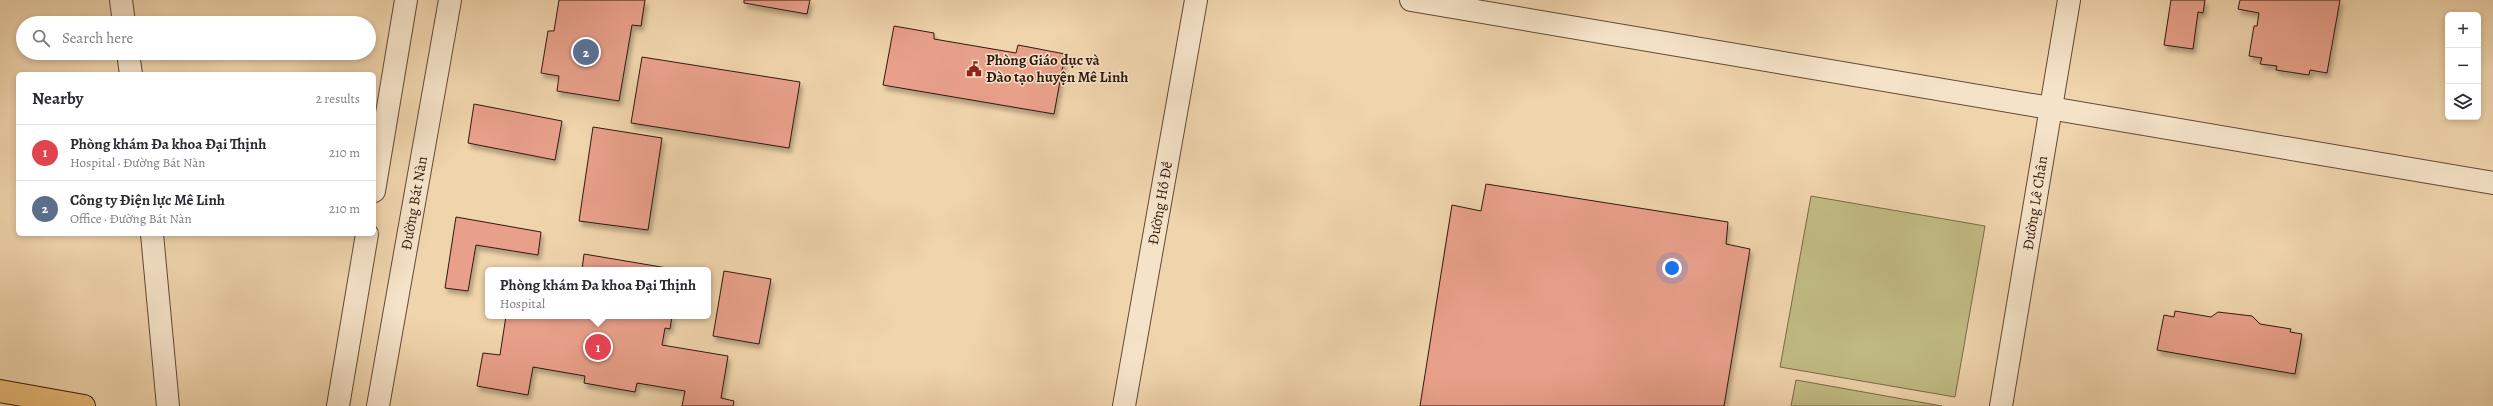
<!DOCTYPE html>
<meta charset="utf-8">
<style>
:root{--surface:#fff;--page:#f2f2f3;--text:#2b2b33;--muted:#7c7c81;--line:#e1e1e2;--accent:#0b8043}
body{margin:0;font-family:Alegreya,serif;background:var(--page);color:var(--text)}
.controls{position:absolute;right:12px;top:12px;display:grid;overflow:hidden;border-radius:6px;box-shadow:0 2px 6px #0003}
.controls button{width:36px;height:36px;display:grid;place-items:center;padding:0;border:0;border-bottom:1px solid var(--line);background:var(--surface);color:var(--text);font:20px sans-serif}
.you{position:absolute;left:1672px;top:268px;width:14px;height:14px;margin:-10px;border:3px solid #fff;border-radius:50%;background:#1a73e8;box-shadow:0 0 0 6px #1a73e833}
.badge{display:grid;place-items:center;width:26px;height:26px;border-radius:50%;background:var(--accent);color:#fff;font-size:13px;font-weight:700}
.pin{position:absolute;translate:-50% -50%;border:2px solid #fff;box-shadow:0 1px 4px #0006}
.popup{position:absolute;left:485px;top:267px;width:226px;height:52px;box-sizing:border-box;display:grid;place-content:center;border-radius:6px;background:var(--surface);filter:drop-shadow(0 1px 3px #0005);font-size:13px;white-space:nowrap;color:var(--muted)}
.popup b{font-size:15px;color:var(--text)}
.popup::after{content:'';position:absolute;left:50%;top:100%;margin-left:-8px;border:8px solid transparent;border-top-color:var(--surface)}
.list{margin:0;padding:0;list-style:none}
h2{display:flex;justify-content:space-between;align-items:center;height:52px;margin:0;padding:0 16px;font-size:17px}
h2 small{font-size:13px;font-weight:400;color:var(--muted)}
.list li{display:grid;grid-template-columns:26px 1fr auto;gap:12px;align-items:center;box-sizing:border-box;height:56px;padding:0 16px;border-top:1px solid var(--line)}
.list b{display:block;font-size:15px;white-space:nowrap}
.list p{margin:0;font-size:13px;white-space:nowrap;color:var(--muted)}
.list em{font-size:13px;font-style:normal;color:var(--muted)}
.icon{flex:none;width:22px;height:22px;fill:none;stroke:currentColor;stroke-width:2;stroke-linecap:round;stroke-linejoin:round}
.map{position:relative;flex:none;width:2493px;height:406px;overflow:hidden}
.search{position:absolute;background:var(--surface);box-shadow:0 2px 6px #0003;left:16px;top:16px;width:360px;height:44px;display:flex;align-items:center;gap:10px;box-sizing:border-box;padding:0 14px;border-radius:22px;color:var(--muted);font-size:15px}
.panel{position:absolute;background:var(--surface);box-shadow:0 2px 6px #0003;left:16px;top:72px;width:360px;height:164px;border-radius:6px}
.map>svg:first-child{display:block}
.green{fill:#c1bb84;stroke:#796a49}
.building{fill:#e9a08b;stroke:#31190e;filter:url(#shadow)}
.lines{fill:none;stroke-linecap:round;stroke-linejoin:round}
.minor-casing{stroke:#614836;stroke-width:24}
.major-casing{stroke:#31190e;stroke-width:24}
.minor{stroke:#f5e3c9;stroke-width:22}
.major{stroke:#e8ba76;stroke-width:22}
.labels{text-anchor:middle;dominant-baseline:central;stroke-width:3;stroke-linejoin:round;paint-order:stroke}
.poi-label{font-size:15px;font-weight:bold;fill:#31190e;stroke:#f5e3c9;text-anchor:start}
.street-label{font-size:15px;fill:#31190e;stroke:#f5e3c9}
</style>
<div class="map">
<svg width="2493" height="406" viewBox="0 0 2493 406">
<defs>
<filter id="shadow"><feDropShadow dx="2.5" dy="4.5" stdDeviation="2" flood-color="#0004"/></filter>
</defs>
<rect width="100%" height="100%" fill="#f0d4ac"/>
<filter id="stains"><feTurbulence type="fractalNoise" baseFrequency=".005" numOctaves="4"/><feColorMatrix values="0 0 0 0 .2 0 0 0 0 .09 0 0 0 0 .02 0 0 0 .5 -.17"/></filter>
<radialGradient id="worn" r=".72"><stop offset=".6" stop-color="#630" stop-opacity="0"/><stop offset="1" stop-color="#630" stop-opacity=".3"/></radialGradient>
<!-- green -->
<g class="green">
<polygon points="1811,196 1985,226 1955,397 1780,367"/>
<polygon points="1796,380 1942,406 1791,406"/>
</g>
<!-- building -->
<g class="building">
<polygon points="559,0 645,0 641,26 632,25 619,101 557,91 559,76 541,73 548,31 554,31"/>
<polygon points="744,0 810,0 807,14 744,3"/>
<polygon points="2171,0 2205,0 2203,13 2198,12 2193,49 2164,45"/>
<polygon points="2240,0 2340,0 2327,73 2310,70 2309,75 2276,70 2277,66 2260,64 2262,58 2249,56 2254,26 2257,26 2259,13 2238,9"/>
<polygon points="894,26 934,33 934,39 1016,53 1018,45 1065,54 1054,114 883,85"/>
<polygon points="642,57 800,82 789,148 631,123"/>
<polygon points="474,104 562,121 555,160 468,143"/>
<polygon points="593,127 662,138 648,230 579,221"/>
<polygon points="1486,184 1728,222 1726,244 1750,249 1724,406 1420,406 1452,205 1481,211"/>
<polygon points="456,217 541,232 538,255 476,245 468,291 445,288"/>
<polygon points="584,254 679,270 582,270"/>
<polygon points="724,271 771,279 759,344 713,336"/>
<polygon points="2175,311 2211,317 2218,312 2252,316 2260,324 2291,329 2290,332 2302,334 2295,374 2157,350 2164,315 2174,317"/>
<polygon points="506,316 672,316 670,329 665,328 662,345 728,356 721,398 734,401 733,406 682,406 685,391 637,383 635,392 584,383 585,376 533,367 528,395 477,386 483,353 500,355"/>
</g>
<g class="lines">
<!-- minor casing -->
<g class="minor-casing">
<g id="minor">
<polyline points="121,0 124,23"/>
<polyline points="1411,0 2493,183"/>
<polyline points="128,53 131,74"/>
<polyline points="374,191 406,0"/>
<polyline points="152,234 168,406"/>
<polyline points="338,406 367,234"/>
<polyline points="378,406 450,0"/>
<polyline points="1124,406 1196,0"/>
<polyline points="2001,406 2069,0"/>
</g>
</g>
<!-- major casing -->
<g class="major-casing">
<polyline id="major" points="0,391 84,406"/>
</g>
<!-- minor -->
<use href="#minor" class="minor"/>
<!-- major -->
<use href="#major" class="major"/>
</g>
<!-- icons -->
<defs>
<g id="civic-bare" transform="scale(1.2)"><path d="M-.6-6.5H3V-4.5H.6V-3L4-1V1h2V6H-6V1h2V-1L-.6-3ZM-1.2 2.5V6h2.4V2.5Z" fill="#8f2418" stroke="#f5e3c9" stroke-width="2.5" paint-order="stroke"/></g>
</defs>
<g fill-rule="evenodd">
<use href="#civic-bare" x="974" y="69"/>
</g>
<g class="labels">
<!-- poi labels -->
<g class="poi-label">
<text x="986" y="60">Phòng Giáo dục và<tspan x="986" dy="17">Đào tạo huyện Mê Linh</tspan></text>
</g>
<!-- street labels -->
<g class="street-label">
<text transform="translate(414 203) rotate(-80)">Đường Bát Nàn</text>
<text transform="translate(1160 203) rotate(-80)">Đường Hồ Đề</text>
<text transform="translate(2035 203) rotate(-81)">Đường Lê Chân</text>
</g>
</g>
<rect width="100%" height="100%" filter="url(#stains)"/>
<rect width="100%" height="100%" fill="url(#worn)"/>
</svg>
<div class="controls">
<button>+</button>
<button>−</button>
<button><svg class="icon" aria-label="layers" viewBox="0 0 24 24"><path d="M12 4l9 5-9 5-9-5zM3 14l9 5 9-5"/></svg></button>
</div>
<div class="you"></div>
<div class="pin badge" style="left:598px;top:347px;background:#e0444e">1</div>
<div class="popup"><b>Phòng khám Đa khoa Đại Thịnh</b>Hospital</div>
<div class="pin badge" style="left:586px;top:52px;background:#5c6f8a">2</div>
<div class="search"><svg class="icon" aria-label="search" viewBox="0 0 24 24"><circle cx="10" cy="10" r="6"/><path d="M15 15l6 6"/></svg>Search here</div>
<section class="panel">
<h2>Nearby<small>2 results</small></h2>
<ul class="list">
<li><span class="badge" style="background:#e0444e">1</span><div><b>Phòng khám Đa khoa Đại Thịnh</b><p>Hospital · Đường Bát Nàn</p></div><em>210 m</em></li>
<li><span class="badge" style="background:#5c6f8a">2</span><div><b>Công ty Điện lực Mê Linh</b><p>Office · Đường Bát Nàn</p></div><em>210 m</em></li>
</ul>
</section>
</div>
